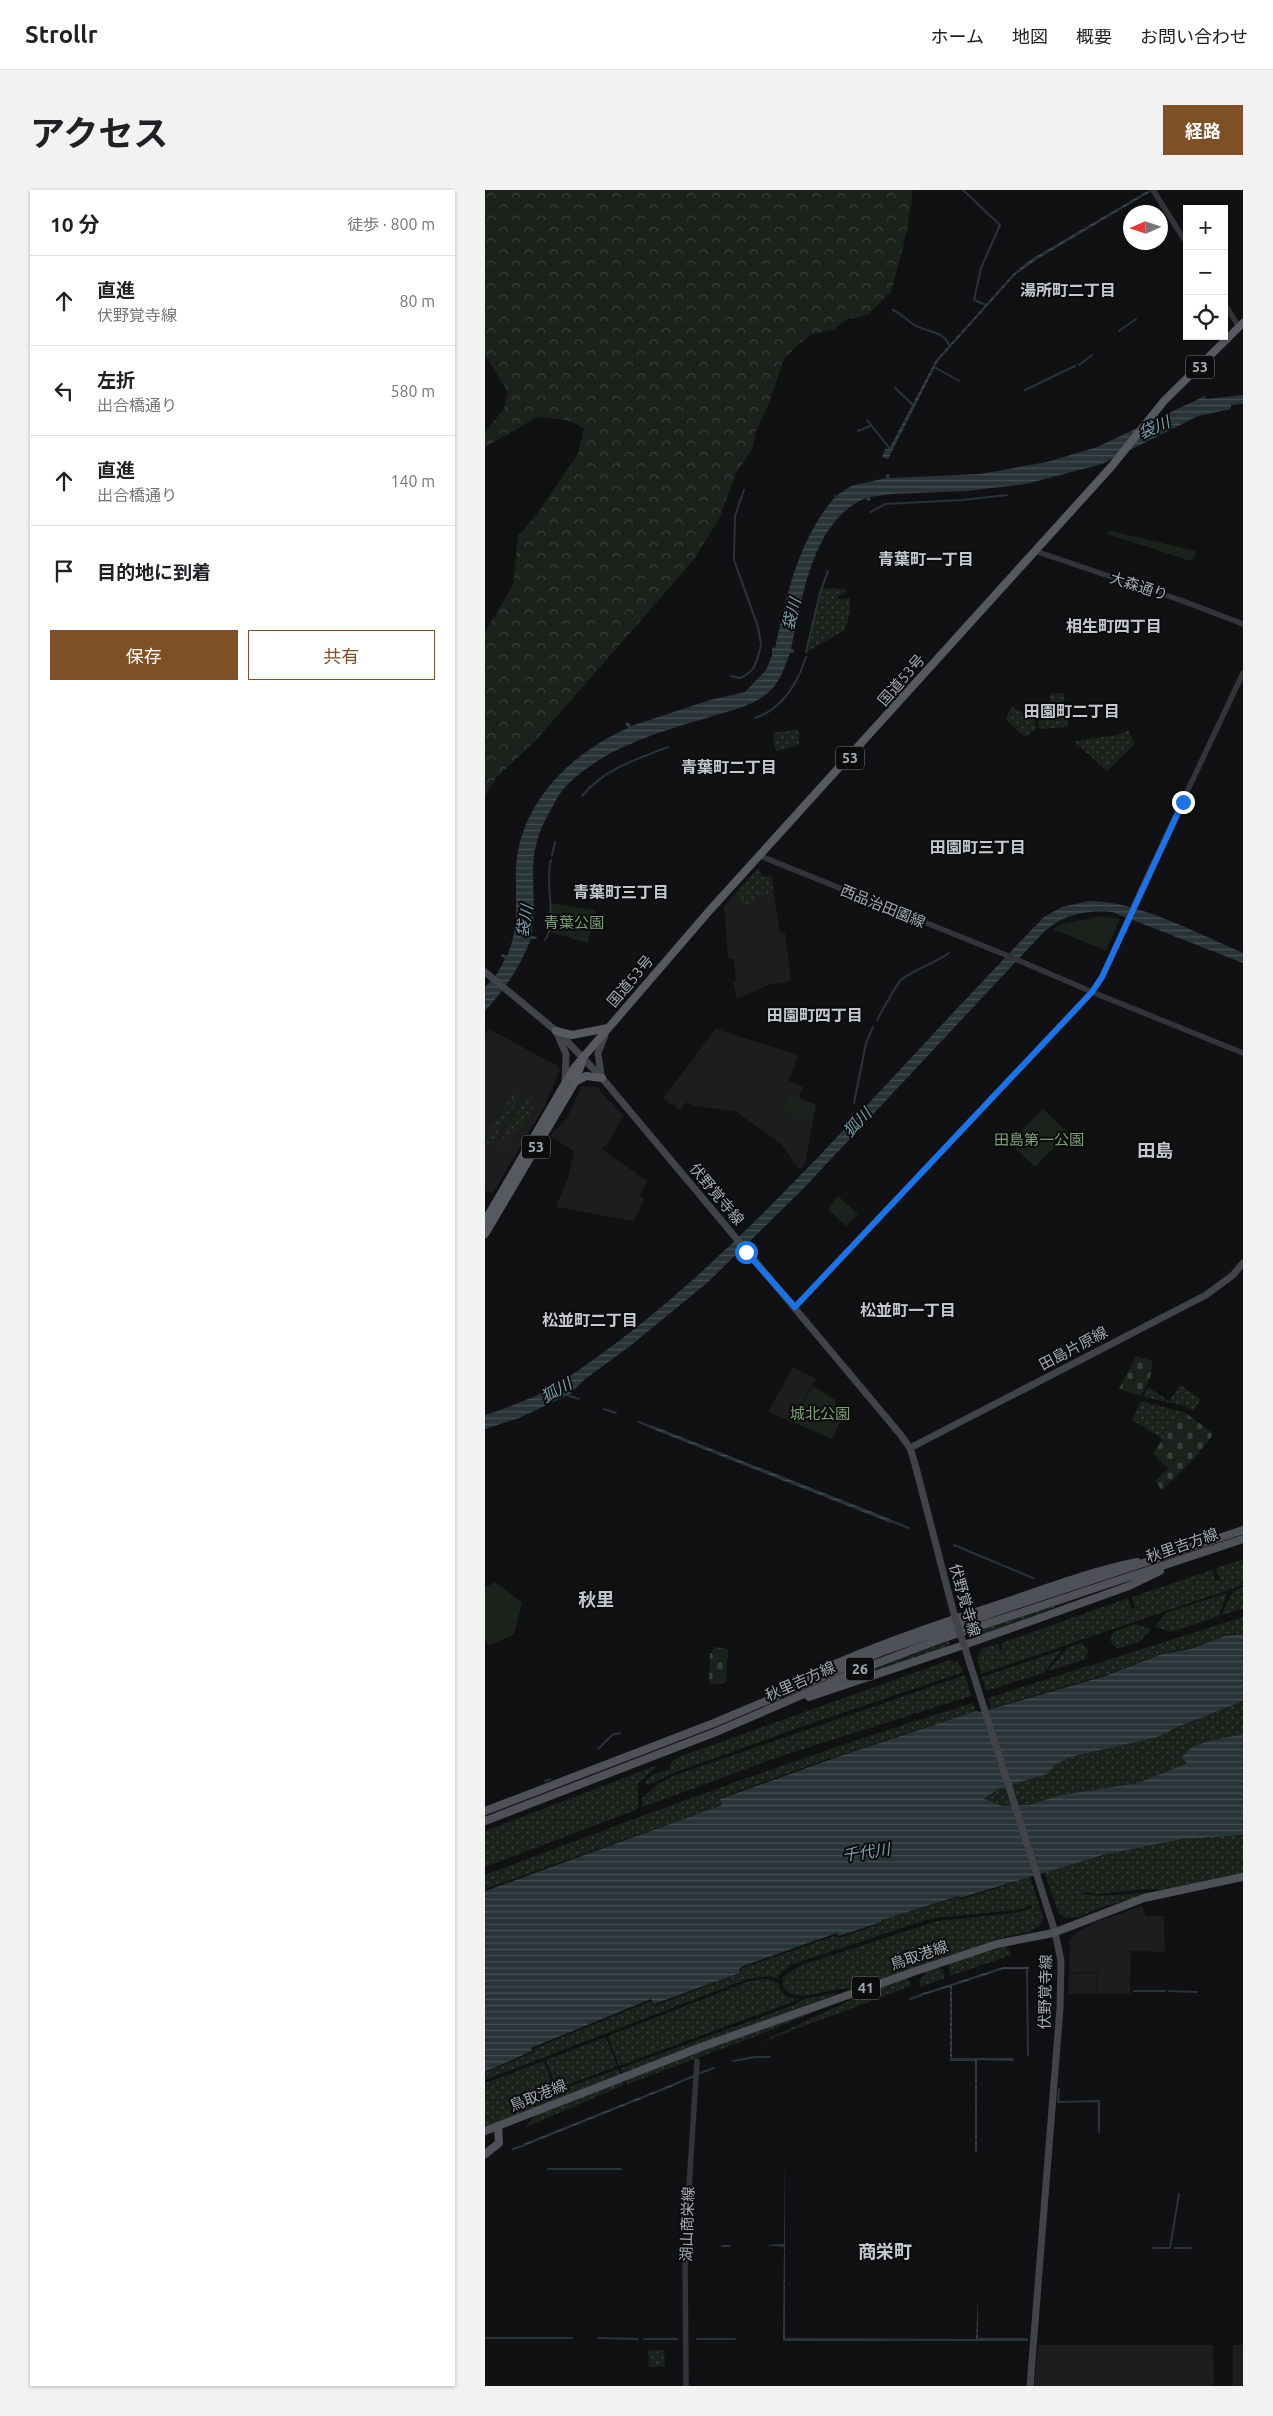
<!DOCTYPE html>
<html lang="ja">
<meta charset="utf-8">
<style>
:root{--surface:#fff;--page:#f2f2f2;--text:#202124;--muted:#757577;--line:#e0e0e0;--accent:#7f5026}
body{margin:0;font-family:Ubuntu,"Noto Sans JP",sans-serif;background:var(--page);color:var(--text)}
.controls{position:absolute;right:15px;top:15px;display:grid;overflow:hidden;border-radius:0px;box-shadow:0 1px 4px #0004}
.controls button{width:45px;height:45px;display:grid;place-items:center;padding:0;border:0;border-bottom:1px solid var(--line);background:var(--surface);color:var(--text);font:25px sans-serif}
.compass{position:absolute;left:638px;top:15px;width:45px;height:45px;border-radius:50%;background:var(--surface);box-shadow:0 1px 4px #0004;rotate:267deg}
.stop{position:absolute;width:15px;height:15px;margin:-11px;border:4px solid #1a73e8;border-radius:50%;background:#fff}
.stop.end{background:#1a73e8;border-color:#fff;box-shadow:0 1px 5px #0008}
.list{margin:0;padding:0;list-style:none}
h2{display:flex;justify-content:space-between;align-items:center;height:65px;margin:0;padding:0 20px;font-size:21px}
h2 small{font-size:16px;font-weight:400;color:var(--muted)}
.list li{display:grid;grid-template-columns:32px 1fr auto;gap:15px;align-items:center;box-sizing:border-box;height:90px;padding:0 20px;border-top:1px solid var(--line)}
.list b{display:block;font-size:19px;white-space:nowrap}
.list p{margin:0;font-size:16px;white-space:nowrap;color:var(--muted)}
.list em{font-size:16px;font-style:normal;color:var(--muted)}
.actions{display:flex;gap:10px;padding:15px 20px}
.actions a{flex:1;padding:11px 0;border:1px solid var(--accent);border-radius:0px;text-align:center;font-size:18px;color:var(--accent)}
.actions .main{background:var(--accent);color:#fff}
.icon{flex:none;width:28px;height:28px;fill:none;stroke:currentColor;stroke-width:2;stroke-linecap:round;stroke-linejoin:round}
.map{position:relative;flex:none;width:758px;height:2196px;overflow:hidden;border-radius:0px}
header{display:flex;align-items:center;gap:30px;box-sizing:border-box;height:70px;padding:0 25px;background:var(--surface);border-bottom:1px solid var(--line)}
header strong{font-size:24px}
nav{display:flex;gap:28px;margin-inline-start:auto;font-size:18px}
.intro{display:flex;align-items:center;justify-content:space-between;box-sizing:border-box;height:120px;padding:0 30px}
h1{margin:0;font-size:35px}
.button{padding:12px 22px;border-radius:0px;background:var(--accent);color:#fff;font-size:18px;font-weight:700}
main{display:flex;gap:30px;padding:0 30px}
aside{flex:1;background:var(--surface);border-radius:0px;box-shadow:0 1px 4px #0004}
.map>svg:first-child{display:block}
.built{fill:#1d1d20}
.grass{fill:url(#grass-dots)}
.forest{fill:url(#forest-crowns)}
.cemetery{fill:url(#cemetery-stones)}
.park{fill:#1b221b}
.water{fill:url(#water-rules)}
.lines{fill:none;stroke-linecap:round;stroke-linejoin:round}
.stream{stroke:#293438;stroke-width:2}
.tertiary{stroke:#323438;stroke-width:5.5}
.secondary{stroke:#404348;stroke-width:7}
.primary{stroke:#4e5157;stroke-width:8}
.trunk{stroke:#565a60;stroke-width:8}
.secondary-bridge{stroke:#404348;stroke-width:7}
.route{stroke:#1a73e8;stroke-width:6}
.labels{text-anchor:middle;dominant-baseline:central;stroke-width:4;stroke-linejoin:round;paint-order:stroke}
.shield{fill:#0c0c0d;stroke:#757b81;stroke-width:1}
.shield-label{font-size:14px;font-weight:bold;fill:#a2abb3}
.street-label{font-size:15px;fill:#a2abb3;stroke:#0c0c0d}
.park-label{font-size:15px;fill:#7d9f78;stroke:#0c0c0d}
.neighbourhood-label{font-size:16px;font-weight:bold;fill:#c3c9cf;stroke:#0c0c0d}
.water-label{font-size:16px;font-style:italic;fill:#78a0b0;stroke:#0c0c0d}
.quarter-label{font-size:18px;font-weight:bold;fill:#c3c9cf;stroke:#0c0c0d}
</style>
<header>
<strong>Strollr</strong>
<nav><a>ホーム</a><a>地図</a><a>概要</a><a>お問い合わせ</a></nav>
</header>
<div class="intro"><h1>アクセス</h1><a class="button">経路</a></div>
<main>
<aside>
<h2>10 分<small>徒歩 · 800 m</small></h2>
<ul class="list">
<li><svg class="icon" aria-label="ahead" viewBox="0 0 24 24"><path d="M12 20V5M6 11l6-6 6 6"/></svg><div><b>直進</b><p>伏野覚寺線</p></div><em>80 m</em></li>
<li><svg class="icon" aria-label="left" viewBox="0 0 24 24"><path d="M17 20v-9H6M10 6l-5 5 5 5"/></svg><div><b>左折</b><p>出合橋通り</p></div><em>580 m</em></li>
<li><svg class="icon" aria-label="ahead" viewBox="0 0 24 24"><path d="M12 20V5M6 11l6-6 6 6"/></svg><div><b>直進</b><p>出合橋通り</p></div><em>140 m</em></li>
<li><svg class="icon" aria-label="arrive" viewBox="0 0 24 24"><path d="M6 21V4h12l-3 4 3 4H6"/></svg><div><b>目的地に到着</b></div></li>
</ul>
<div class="actions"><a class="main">保存</a><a>共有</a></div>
</aside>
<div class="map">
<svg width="758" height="2196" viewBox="0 0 758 2196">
<defs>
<pattern id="grass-dots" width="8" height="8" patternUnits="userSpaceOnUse" patternTransform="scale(1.25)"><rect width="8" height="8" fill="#1b221b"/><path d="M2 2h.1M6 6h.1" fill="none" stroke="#393f3a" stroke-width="1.8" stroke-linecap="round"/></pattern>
<pattern id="forest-crowns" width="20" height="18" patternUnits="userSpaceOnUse" patternTransform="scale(1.25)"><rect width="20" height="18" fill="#1b221b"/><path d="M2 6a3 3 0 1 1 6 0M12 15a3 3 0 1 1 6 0" fill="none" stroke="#393f3a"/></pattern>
<pattern id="cemetery-stones" width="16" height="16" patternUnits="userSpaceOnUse" patternTransform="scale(1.25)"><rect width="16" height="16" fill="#1b221b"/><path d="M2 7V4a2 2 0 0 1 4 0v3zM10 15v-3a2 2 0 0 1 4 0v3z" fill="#393f3a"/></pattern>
<pattern id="water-rules" width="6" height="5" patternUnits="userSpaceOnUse" patternTransform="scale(1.25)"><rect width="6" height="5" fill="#293438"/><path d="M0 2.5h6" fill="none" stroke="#454f52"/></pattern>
</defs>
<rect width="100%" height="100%" fill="#111113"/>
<!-- built -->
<g class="built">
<polygon points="272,679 275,679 277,686 286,685 295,743 300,743 306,791 284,795 252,809 248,792 251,791 249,769 243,768 239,716"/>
<polygon points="4,839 71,875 75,880 59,917 8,1003 0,1001 0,843"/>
<polygon points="231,839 313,865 304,891 318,897 314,907 331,915 320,974 314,980 296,954 250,921 209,916 202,912 195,920 178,908"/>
<polygon points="97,896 112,897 138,926 122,956 120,955 117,959 162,991 155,1006 159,1009 148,1031 71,1017 83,987 89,961 65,946 82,928"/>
<polygon points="308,1177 331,1189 306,1232 283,1222"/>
<polygon points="657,1716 661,1726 679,1726 680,1762 646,1761 645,1804 613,1804 613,1782 584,1783 585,1749 594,1741 614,1731"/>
<polygon points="612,1783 612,1804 583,1804 584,1784"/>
<polygon points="553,2155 728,2155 729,2196 549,2196"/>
<rect x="748" y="2155" width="10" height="41"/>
</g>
<!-- grass -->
<g class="grass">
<polygon points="337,398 360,399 361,403 353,406 353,409 365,408 365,423 360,440 322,462"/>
<polygon points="578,503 583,537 554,539 553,522 566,521 565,504"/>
<polygon points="527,517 540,524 549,523 551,539 542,546 539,546 522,531 521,527"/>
<polygon points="313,539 314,555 292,561 290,559 288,543"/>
<polygon points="644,540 649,555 622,581 589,551 632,545"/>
<polygon points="272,680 275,680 276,687 286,686 288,699 279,707 273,705 262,717 250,706"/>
<polygon points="31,902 34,907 7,953 3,955 1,949 28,903"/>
<path d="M43 905 49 909C51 925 34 941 23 950L20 947 18 949 21 953 15 958 17 961 30 949 22 962 17 963 12 959 13 955Z"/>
<polygon points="695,1195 716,1209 708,1221 700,1216 658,1207 663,1197 684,1211"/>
<polygon points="656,1211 697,1222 678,1249 647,1230"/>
<polygon points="758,1369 758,1395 496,1484 492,1467 498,1458 513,1454 515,1460 518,1459 516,1453 643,1408 646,1419 650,1418 647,1407 727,1380 731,1391 735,1389 731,1378"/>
<polygon points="758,1397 758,1419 736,1425 748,1401"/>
<polygon points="742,1403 734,1426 686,1442 670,1437 681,1423"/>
<polygon points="602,1405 491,1447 489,1442"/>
<polygon points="758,1427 758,1443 740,1446 705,1458 678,1463 623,1484 506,1518 503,1508"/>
<polygon points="650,1434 666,1439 654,1452 632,1459 625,1450 628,1442"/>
<polygon points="464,1451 465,1454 451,1461 370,1487"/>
<polygon points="596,1453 603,1459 601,1469 563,1481 582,1458"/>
<polygon points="577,1460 559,1483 501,1501 497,1487"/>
<path d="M465 1470 473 1472 479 1482 310 1539 191 1582 163 1595 160 1594C163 1584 176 1582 185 1579L186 1573 191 1568Z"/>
<polygon points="480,1485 486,1506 296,1566 158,1617 157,1608 173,1594 188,1586"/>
<polygon points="758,1511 758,1544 724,1552 703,1572 653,1593 576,1605 544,1615 517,1616 499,1610 515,1598 561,1584 570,1575 585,1567 673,1547 690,1538"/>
<path d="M488 1513 491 1521C405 1548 319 1576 235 1608L237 1615 0 1699V1685C162 1624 323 1563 488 1513Z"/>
<polygon points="173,1575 153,1593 153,1619 0,1677 0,1641"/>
<path d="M758 1646V1684L680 1700 661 1699 613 1704 601 1702 597 1704 615 1706 672 1702 614 1718 594 1727 581 1728 574 1724 559 1682C622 1664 692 1642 758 1646Z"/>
<path d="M545 1687 558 1727 556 1735 544 1742 523 1746 368 1799C348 1795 309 1818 297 1795L298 1787 314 1776 452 1731 531 1723 547 1718 546 1715 533 1720 447 1728 308 1774 296 1782 293 1789 285 1786 262 1789 0 1890V1883L49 1862 48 1859 166 1811 169 1816 256 1783 255 1779 352 1745 354 1748 398 1733V1730L474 1707 475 1710Z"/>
<polygon points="522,1756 526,1765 465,1786 463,1776 465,1773"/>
<polygon points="452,1778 458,1779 460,1788 435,1797 435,1790 443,1781"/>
<polygon points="420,1788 426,1792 426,1796 274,1853 374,1806"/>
<path d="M282 1789 293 1793C295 1805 304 1808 315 1809L134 1876 123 1846 265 1791Z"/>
<polygon points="350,1803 352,1804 137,1883 136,1878 309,1815 319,1809"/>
<polygon points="354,1812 271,1846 143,1894 140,1889 269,1840"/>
<polygon points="121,1847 132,1876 72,1899 61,1870"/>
<polygon points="59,1871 69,1899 43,1910 43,1912 133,1879 135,1884 0,1938 0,1893"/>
<polygon points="137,1890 139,1895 39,1938 49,1927 60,1920"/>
<polygon points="163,2160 179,2160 180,2176 164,2177"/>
</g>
<!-- forest -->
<polygon class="forest" points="0,0 428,0 422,42 406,102 383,125 362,129 348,140 328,144 315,153 299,169 284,213 271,241 268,257 251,284 233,331 207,372 53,548 11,588 0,607 0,442 28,395 33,346 52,324 93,264 99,238 82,230 53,227 0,257 0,242 19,219 23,202 0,165"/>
<!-- cemetery -->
<g class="cemetery">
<path d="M651 1166 667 1171C668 1185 662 1194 656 1206L634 1199Z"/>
<polygon points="698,1221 726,1242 727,1246 708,1270 677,1300 670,1291 683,1279 668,1263"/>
<polygon points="228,1457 243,1459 241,1493 224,1494 225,1463 227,1463"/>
</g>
<!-- park -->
<g class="park">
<polygon points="623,340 710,361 711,363 706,371 622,344"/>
<polygon points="66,713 110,720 103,753 65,742"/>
<polygon points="617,726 635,729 621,761 568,739 580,733"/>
<polygon points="303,904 331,915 325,930 312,925 310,930 303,927 304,923 299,921 304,907"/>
<polygon points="558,919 583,943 550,977 525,953"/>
<polygon points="353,1006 373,1024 361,1036 343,1019"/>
<polygon points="328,1196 349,1209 357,1227 347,1249 307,1232"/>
<polygon points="11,1392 37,1413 29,1444 6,1455 2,1454 0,1450 0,1397"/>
</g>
<!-- water -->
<g class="water">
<polygon points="664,0 665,2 554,68 531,84 453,171 403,269 397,267 400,259 404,259 451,170 529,83 545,70"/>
<path d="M758 205V214L746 215V219L713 226 617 274 541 294 482 301 407 304 385 307V310L383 311 381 308C327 330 317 409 306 459L309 460V463H305C300 476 296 490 286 500 271 515 247 520 228 526 175 542 122 556 82 595 74 602 62 627 57 637 40 675 54 708 46 746L52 747 51 749H46C35 777 20 799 0 821V797L12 784 20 769 16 766 17 764 22 766C35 737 30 711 31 680 33 614 86 563 143 538L140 533 143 532 146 536 225 510 260 502 281 480 287 466V457L290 458C302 404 313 350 350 307L348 304 351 306 366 296 401 288V285L404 284 405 288 495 284 562 272 612 257 720 206 721 209Z"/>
<path d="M604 711C650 710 714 744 758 763V773L627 722C599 720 575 725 555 746L317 1000 222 1093 145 1156 99 1190 85 1204 34 1228 0 1239V1225C23 1217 50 1208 70 1196 178 1126 265 1039 353 946 422 873 489 799 559 727L577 717Z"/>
<polygon points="166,1235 395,1325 407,1330 406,1333 165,1238"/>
<path d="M758 1444V1511L690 1538 673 1547 585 1567 570 1575 562 1584 515 1598 499 1609 517 1616 544 1615 576 1605 653 1593 702 1573 697 1568C706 1550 740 1549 758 1544V1645L696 1649 618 1665 475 1708 474 1706 397 1730V1732L354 1746 352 1743 258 1776 254 1779 255 1783 169 1814 166 1809 46 1858 47 1861 0 1882V1701L237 1615 235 1609 358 1565 491 1521 495 1522 620 1486 677 1464 705 1459 740 1446Z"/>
<polygon points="518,1777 544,1777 544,1779 519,1779 467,1796 467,1868 529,1868 528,1871 492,1870 492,1962 490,1962 490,1871 465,1871 465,1797 435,1806 435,1804"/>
<polygon points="190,1893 191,1895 39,1956 38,1954"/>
<polygon points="300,1967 300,2148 491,2149 493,2109 493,2148 543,2148 543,2151 298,2151 299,2057 279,2055 299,2054"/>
</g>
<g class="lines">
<!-- stream -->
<g class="stream">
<polyline points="478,0 515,35 496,78 489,110 501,115"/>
<path d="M408 120C416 124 423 131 431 136 443 142 458 141 464 155"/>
<polyline points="634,141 651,129"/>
<polyline points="594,175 607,165"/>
<polyline points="451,178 474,191"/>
<polyline points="410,198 428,215"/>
<polyline points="540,200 590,176"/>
<polyline points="382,230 405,259"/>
<polyline points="373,241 385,236"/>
<polyline points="259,300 250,326 249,370 273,437 276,455"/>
<polyline points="386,322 400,314 477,310 522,305"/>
<polyline points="321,462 335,403 343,381"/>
<polyline points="315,483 321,467"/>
<path d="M246 486 255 488C272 481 271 471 276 456"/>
<path d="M270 528C291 521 305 504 314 485"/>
<path d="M97 606C119 579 152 569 183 557"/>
<polyline points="67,666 70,652"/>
<path d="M60 750C73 733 59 692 66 670"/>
<path d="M392 830C396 823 411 795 416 790 431 778 449 774 464 763"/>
<polyline points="369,913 381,853 388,837"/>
<polyline points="82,1205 94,1209"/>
<polyline points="119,1219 131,1223"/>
<polyline points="154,1232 166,1237"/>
<polyline points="406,1331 424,1338"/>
<polyline points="469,1355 548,1388"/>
<polyline points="113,1559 127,1545 135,1543"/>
<polyline points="60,1591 65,1589"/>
<polyline points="542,1779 543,1865"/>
<polyline points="649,1801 680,1801"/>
<polyline points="684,1801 712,1802"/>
<polyline points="425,1809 437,1805"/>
<polyline points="248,1871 270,1867 285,1867"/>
<polyline points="213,1884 229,1878"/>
<polyline points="190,1894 209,1886"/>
<polyline points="574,1899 573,1912 614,1911 614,1942"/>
<polyline points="28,1959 40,1955"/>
<polyline points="63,1979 136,1979"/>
<polyline points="237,2056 245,2056"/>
<polyline points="668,2058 685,2058"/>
<polyline points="685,2058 694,2004"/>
<polyline points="690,2058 706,2058"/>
<polyline points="0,2148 87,2148"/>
<polyline points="113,2148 153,2149"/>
<polyline points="159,2149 192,2149"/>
<polyline points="212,2149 250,2149"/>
</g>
<!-- tertiary -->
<g class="tertiary">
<polyline points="668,0 702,54"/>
<polyline points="739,113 754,137"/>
<polyline points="550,361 695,410 758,434"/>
<polyline points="275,666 521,765 607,802 758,863"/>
<polyline points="310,1117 607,802 617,787 659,693 758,483"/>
<polyline points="201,2196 200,2060 212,1871"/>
</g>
<!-- secondary -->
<g class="secondary">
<polyline points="0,782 76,845 117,888 415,1244 425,1258 430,1274 470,1428"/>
<polyline points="72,843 81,864 80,893"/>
<polyline points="116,885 113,863 120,845"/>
<polyline points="425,1258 721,1105 748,1085 758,1073"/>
<polyline points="479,1455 570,1742 576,1771 575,1818 545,2196"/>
</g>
<!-- primary -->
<g class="primary">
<path d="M294 1500C367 1463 444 1437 521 1412 564 1397 608 1381 652 1372"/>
<polyline points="324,1507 479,1455 644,1396 675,1381"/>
<polyline points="0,1621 229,1533 396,1462 522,1418 758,1340"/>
<polyline points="0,1631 231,1542 377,1479 456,1449 758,1349"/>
<polyline points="0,1941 216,1857 431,1781 512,1754 568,1743 659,1708 758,1687"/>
<polyline points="0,1964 14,1953 13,1936"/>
</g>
<!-- trunk -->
<g class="trunk">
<polyline points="71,841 87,845 123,838"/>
<polyline points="90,892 101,886 117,888"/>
<polyline points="0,1031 89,878 225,720 626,277 679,211 758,133"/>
<polyline points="0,1044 90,892 97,872"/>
</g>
<!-- secondary-bridge -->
<polyline class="secondary-bridge" points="470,1428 479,1455"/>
</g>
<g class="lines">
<!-- route -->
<polyline class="route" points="261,1062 310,1117 607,802 617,787 698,612"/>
</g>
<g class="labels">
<!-- shield labels -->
<g class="shield">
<rect x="701" y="165.5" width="28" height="23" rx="4"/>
<rect x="351" y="556.5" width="28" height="23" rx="4"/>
<rect x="37" y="945.5" width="28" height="23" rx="4"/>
<rect x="361" y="1467.5" width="28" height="23" rx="4"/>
<rect x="367" y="1786.5" width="28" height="23" rx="4"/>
</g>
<g class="shield-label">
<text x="715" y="177">53</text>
<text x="365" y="568">53</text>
<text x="51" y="957">53</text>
<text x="375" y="1479">26</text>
<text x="381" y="1798">41</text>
</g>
<!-- street labels -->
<g class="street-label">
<text transform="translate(654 396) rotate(18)">大森通り</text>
<text transform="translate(416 490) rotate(-49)">国道53号</text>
<text transform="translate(398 716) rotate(22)">西品治田園線</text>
<text transform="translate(145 791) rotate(-50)">国道53号</text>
<text transform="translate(232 1004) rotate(50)">伏野覚寺線</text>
<text transform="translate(588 1158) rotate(-28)">田島片原線</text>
<text transform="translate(697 1355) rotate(-19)">秋里吉方線</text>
<text transform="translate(480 1410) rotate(74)">伏野覚寺線</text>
<text transform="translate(315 1491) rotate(-24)">秋里吉方線</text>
<text transform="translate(434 1765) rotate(-19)">鳥取港線</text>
<text transform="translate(560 1802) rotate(-89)">伏野覚寺線</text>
<text transform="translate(53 1905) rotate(-22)">鳥取港線</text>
<text transform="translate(202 2034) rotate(-88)">湖山商栄線</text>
</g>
<!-- park labels -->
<g class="park-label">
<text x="89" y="732">青葉公園</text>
<text x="554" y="949">田島第一公園</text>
<text x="335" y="1223">城北公園</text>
</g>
<!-- neighbourhood labels -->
<g class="neighbourhood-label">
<text x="583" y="100">湯所町二丁目</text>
<text x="441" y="369">青葉町一丁目</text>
<text x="629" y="436">相生町四丁目</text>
<text x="587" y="521">田園町二丁目</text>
<text x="244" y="577">青葉町二丁目</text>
<text x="493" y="657">田園町三丁目</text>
<text x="136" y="702">青葉町三丁目</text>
<text x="330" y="825">田園町四丁目</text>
<text x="423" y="1120">松並町一丁目</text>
<text x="105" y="1130">松並町二丁目</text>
</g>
<!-- water labels -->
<g class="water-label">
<text transform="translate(669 237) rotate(-23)">袋川</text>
<text transform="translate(306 424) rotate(-75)">袋川</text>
<text transform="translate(39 731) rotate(-80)">袋川</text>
<text transform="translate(372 932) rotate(-46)">狐川</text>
<text transform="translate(71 1200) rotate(-29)">狐川</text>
<text transform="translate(381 1662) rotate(-8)">千代川</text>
</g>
<!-- quarter labels -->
<g class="quarter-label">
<text x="670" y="960">田島</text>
<text x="111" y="1409">秋里</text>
<text x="400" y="2061">商栄町</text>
</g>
</g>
</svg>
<div class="controls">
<button>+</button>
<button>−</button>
<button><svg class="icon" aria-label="locate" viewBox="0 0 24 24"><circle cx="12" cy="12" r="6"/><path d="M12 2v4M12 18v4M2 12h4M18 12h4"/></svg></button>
</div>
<svg class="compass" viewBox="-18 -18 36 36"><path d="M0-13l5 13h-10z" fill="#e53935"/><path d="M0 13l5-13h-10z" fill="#757577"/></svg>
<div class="stop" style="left:261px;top:1062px"></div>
<div class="stop end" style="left:698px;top:612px"></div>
</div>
</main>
